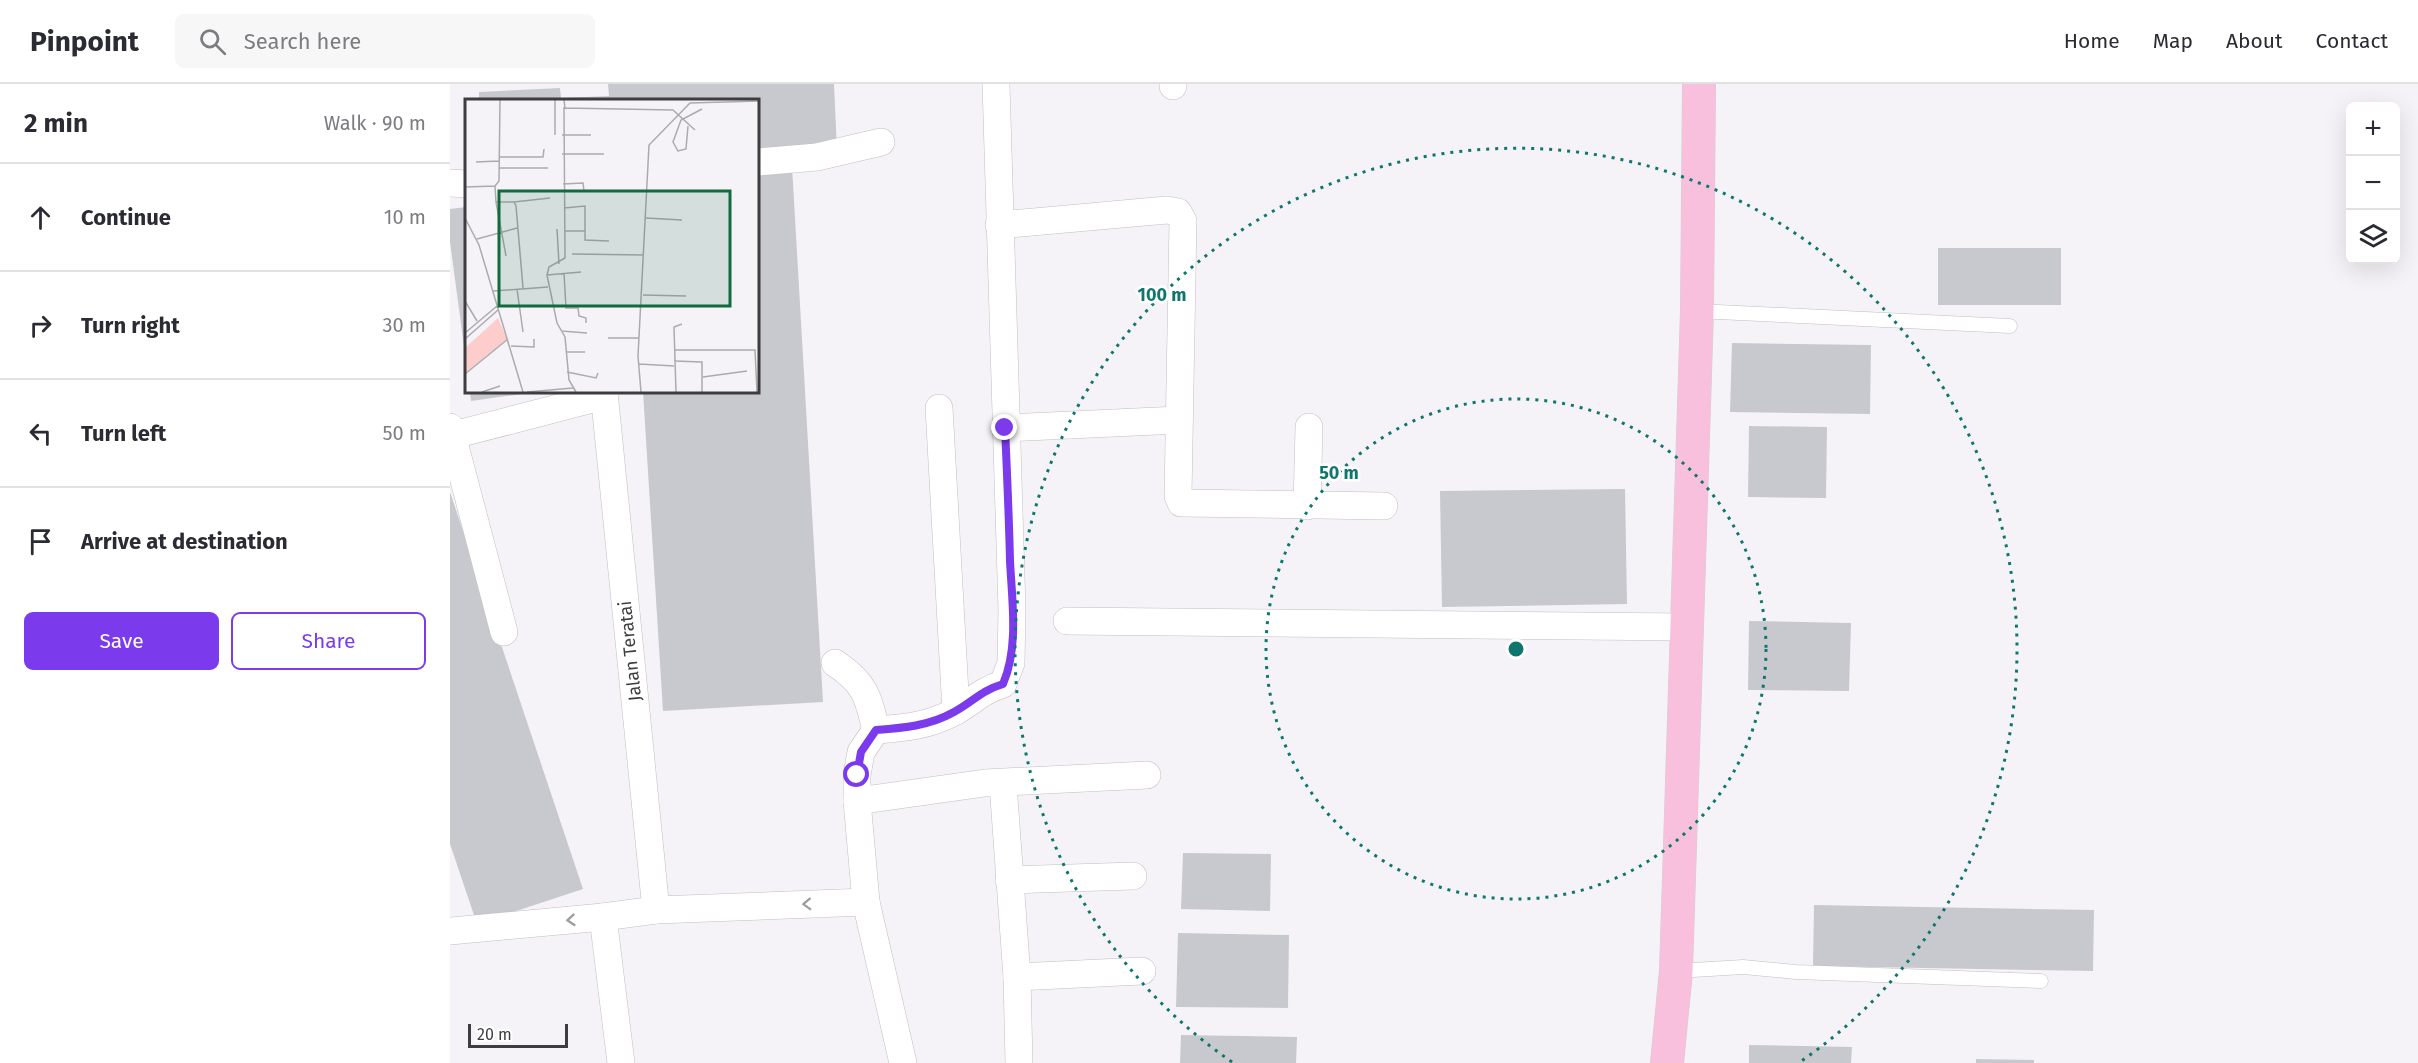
<!DOCTYPE html>
<meta charset="utf-8">
<style>
:root{--surface:#fff;--page:#f7f7f7;--text:#2b2b33;--muted:#7c7c81;--line:#e1e1e2;--accent:#7c3aed}
body{margin:0;font-family:"Fira Sans",sans-serif;background:var(--page);color:var(--text)}
.controls{position:absolute;right:18px;top:18px;display:grid;overflow:hidden;border-radius:9px;box-shadow:0 6px 24px #0002}
.controls button{width:54px;height:54px;display:grid;place-items:center;padding:0;border:0;border-bottom:2px solid var(--line);background:var(--surface);color:var(--text);font:30px sans-serif}
.scale{position:absolute;left:18px;bottom:15px;width:100px;box-sizing:border-box;padding-left:6px;border:3px solid #3d3c3e;border-top:0;font-size:16px;line-height:21px;white-space:nowrap;color:#3d3c3e;-webkit-text-stroke:4px #fff;paint-order:stroke}
.stop{position:absolute;width:18px;height:18px;margin:-14px;border:4px solid #7c3aed;border-radius:50%;background:#fff}
.stop.end{background:#7c3aed;border-color:#fff;box-shadow:0 2px 6px #0008}
.list{margin:0;padding:0;list-style:none}
h2{display:flex;justify-content:space-between;align-items:center;height:78px;margin:0;padding:0 24px;font-size:26px}
h2 small{font-size:20px;font-weight:400;color:var(--muted)}
.list li{display:grid;grid-template-columns:39px 1fr auto;gap:18px;align-items:center;box-sizing:border-box;height:108px;padding:0 24px;border-top:2px solid var(--line)}
.list b{display:block;font-size:22px;white-space:nowrap}
.list em{font-size:20px;font-style:normal;color:var(--muted)}
.actions{display:flex;gap:12px;padding:18px 24px}
.actions a{flex:1;padding:14px 0;border:2px solid var(--accent);border-radius:9px;text-align:center;font-size:21px;color:var(--accent)}
.actions .main{background:var(--accent);color:#fff}
.icon{flex:none;width:33px;height:33px;fill:none;stroke:currentColor;stroke-width:2;stroke-linecap:round;stroke-linejoin:round}
.map{position:relative;flex:none;width:1968px;height:979px;overflow:hidden}
header{display:flex;align-items:center;gap:36px;box-sizing:border-box;height:84px;padding:0 30px;background:var(--surface);border-bottom:2px solid var(--line)}
header strong{font-size:28px}
nav{display:flex;gap:33px;margin-inline-start:auto;font-size:21px}
.search{width:420px;height:54px;background:var(--page);display:flex;align-items:center;gap:15px;box-sizing:border-box;padding:0 21px;border-radius:9px;color:var(--muted);font-size:22px}
main{display:flex}
aside{flex:1;background:var(--surface)}
.map>svg:first-child{display:block}
.building{fill:#c8c9ce}
.lines{fill:none;stroke-linecap:round;stroke-linejoin:round}
.lane-casing{stroke:#c1bec3;stroke-width:15}
.street-casing{stroke:#c1bec3;stroke-width:28}
.primary-casing{stroke:#d0d0d1;stroke-width:34}
.lane{stroke:#fff;stroke-width:14}
.street{stroke:#fff;stroke-width:27}
.primary{stroke:#f9c0de;stroke-width:33}
.oneway{stroke:#9e9e9e}
.route{stroke:#7c3aed;stroke-width:8}
.ring{fill:none;stroke:#0f766e;stroke-width:3;stroke-dasharray:3 6}
.labels{text-anchor:middle;dominant-baseline:central;stroke-width:5;stroke-linejoin:round;paint-order:stroke}
.street-label{font-size:18px;fill:#3d3c3e;stroke:#fff}
.inset-road{fill:none;stroke:#acaaae;stroke-width:1.5}
.view{fill:#126b3e;fill-opacity:0.15;stroke:#126b3e;stroke-width:3}
.inset-edge{fill:none;stroke:#3d3c3e;stroke-width:3}
.centre{fill:#0f766e;stroke:#fff;stroke-width:3}
.ring-label{font-size:18px;text-anchor:middle;font-weight:bold;fill:#0f766e;stroke:#fff;stroke-width:5;stroke-linejoin:round;paint-order:stroke}
</style>
<header>
<strong>Pinpoint</strong>
<div class="search"><svg class="icon" aria-label="search" viewBox="0 0 24 24"><circle cx="10" cy="10" r="6"/><path d="M15 15l6 6"/></svg>Search here</div>
<nav><a>Home</a><a>Map</a><a>About</a><a>Contact</a></nav>
</header>
<main>
<aside>
<h2>2 min<small>Walk · 90 m</small></h2>
<ul class="list">
<li><svg class="icon" aria-label="ahead" viewBox="0 0 24 24"><path d="M12 20V5M6 11l6-6 6 6"/></svg><div><b>Continue</b></div><em>10 m</em></li>
<li><svg class="icon" aria-label="right" viewBox="0 0 24 24"><path d="M7 20v-9h11M14 6l5 5-5 5"/></svg><div><b>Turn right</b></div><em>30 m</em></li>
<li><svg class="icon" aria-label="left" viewBox="0 0 24 24"><path d="M17 20v-9H6M10 6l-5 5 5 5"/></svg><div><b>Turn left</b></div><em>50 m</em></li>
<li><svg class="icon" aria-label="arrive" viewBox="0 0 24 24"><path d="M6 21V4h12l-3 4 3 4H6"/></svg><div><b>Arrive at destination</b></div></li>
</ul>
<div class="actions"><a class="main">Save</a><a>Share</a></div>
</aside>
<div class="map">
<svg width="1968" height="979" viewBox="0 0 1968 979">
<rect width="100%" height="100%" fill="#f6f3f8"/>
<!-- building -->
<g class="building">
<polygon points="158,0 384,0 387,66 308,70 308,16 29,16 29,8 110,4 111,14 159,12"/>
<polygon points="342,82 373,618 213,627 193,308 308,308 308,85"/>
<polygon points="16,123 16,270 15,270 0,158 0,125"/>
<rect x="1488" y="164" width="123" height="57"/>
<polygon points="1282,259 1421,261 1420,330 1280,328"/>
<polygon points="20,308 79,308 79,309 21,317"/>
<polygon points="1299,342 1377,343 1376,414 1298,413"/>
<polygon points="1175,405 1177,520 992,523 990,407"/>
<polygon points="0,408 133,805 27,840 0,760"/>
<polygon points="1299,537 1401,539 1399,607 1298,606"/>
<polygon points="733,769 821,770 820,827 731,825"/>
<polygon points="1364,821 1644,826 1643,887 1363,882"/>
<polygon points="728,849 839,851 838,924 726,923"/>
<polygon points="731,951 847,953 846,979 730,979"/>
<polygon points="1299,961 1402,963 1401,979 1299,979"/>
<polygon points="1526,975 1584,976 1584,979 1526,979"/>
</g>
<g class="lines">
<!-- lane casing -->
<g class="lane-casing">
<g id="lane">
<polyline points="1247,227 1560,242"/>
<polyline points="1226,887 1293,883 1346,888 1591,897"/>
</g>
</g>
<!-- street casing -->
<g class="street-casing">
<g id="street">
<polyline points="723,0 723,2"/>
<polyline points="308,78 367,73 431,58"/>
<polyline points="0,99 16,100"/>
<polyline points="549,141 717,126 728,128 733,137 728,412 731,419 934,422"/>
<polyline points="154,308 206,826"/>
<polyline points="489,324 506,627"/>
<polyline points="0,343 54,548"/>
<polyline points="555,344 729,336"/>
<polyline points="0,352 154,312"/>
<polyline points="857,422 859,343"/>
<polyline points="617,537 1236,543"/>
<path d="M385 579C415 599 418 612 426 646"/>
<polyline points="553,700 567,893 569,979"/>
<polyline points="407,717 535,699 697,691"/>
<polyline points="559,796 683,792"/>
<polyline points="153,833 171,979"/>
<polyline points="0,847 153,833 206,826 416,818"/>
<polyline points="567,893 692,887"/>
<path d="M453 979 416 818 407 717V691L411 668 426 646C453 644 479 642 504 628 523 618 530 607 553 600L561 579 562 526 546 0"/>
</g>
</g>
<!-- primary casing -->
<g class="primary-casing">
<polyline id="primary" points="1217,979 1226,887 1247,227 1249,0"/>
</g>
<!-- lane -->
<use href="#lane" class="lane"/>
<!-- street -->
<use href="#street" class="street"/>
<!-- primary -->
<use href="#primary" class="primary"/>
</g>
<!-- one-way arrows -->
<defs><path id="oneway-chevron" d="M-2-3.5L2.5 0L-2 3.5" fill="none" stroke-width="1.6" stroke-linecap="round" stroke-linejoin="round" transform="scale(1.5)"/></defs>
<g class="oneway">
<use href="#oneway-chevron" transform="translate(357 820) rotate(178)"/>
<use href="#oneway-chevron" transform="translate(121 836) rotate(175)"/>
</g>
<g class="lines">
<!-- route -->
<path class="route" d="M407 691 411 668 426 646C453 644 479 642 504 628 523 618 530 607 553 600 569 563 562 517 560 477 559 433 557 388 555 344"/>
</g>
<!-- distance rings -->
<g class="ring">
<circle cx="1066" cy="565" r="250"/>
<path d="M782 978A501 501 0 1 1 1350 978"/>
</g>
<g class="labels">
<!-- street labels -->
<g class="street-label">
<text transform="translate(180 567) rotate(-96)">Jalan Teratai</text>
</g>
</g>
<!-- overview -->
<g transform="translate(15 15)">
<rect width="294" height="294" fill="#f6f3f8"/>
<path d="M33 219 42 240 0 274V249Z" fill="#fdcdcc"/>
<path class="inset-road" d="M90 1V36M99 1 100 9 208 11 230 31M99 8 100 159 84 168 82 176 92 224 100 238 104 281 111 293M223 27 221 50 213 52 208 43 216 21 237 10M97 36H126M97 55H139M35 58H78L79 50M11 63 34 62M34 69H83M98 85 118 84 119 92M30 87 31 103H49L51 107 58 189M30 87 34 82 35 1M0 88 30 87M31 103 41 157M49 103 85 99M99 109 120 107V141L144 142M0 119 14 146 58 293M181 119 217 121M92 130 94 165M100 132H120M12 140 52 129M107 155 179 156M99 174 101 209H113L114 217 121 219V224M82 176 116 173M52 190 58 233M28 192 83 188M178 196 221 197M0 202 12 222M96 232 122 234M0 234 32 207M143 239H174M0 240 33 211M46 247 69 248V240M209 251H290L292 293M101 253H120M209 262 237 263V293M174 265 209 267M102 273 131 279 133 274M0 275 43 240M238 278 282 272M17 293 35 287M62 293 108 289M176 293 173 257 184 46 225 4 294 2M211 293 209 228 217 225"/>
<path class="view" d="M34 92H265V207H34Z"/>
<rect width="294" height="294" class="inset-edge"/>
</g>
<circle cx="1066" cy="565" r="9" class="centre"/>
<g class="ring-label">
<text x="712" y="217">100 m</text>
<text x="889" y="395">50 m</text>
</g>
</svg>
<div class="controls">
<button>+</button>
<button>−</button>
<button><svg class="icon" aria-label="layers" viewBox="0 0 24 24"><path d="M12 4l9 5-9 5-9-5zM3 14l9 5 9-5"/></svg></button>
</div>
<div class="scale">20 m</div>
<div class="stop" style="left:407px;top:691px"></div>
<div class="stop end" style="left:555px;top:344px"></div>
</div>
</main>
